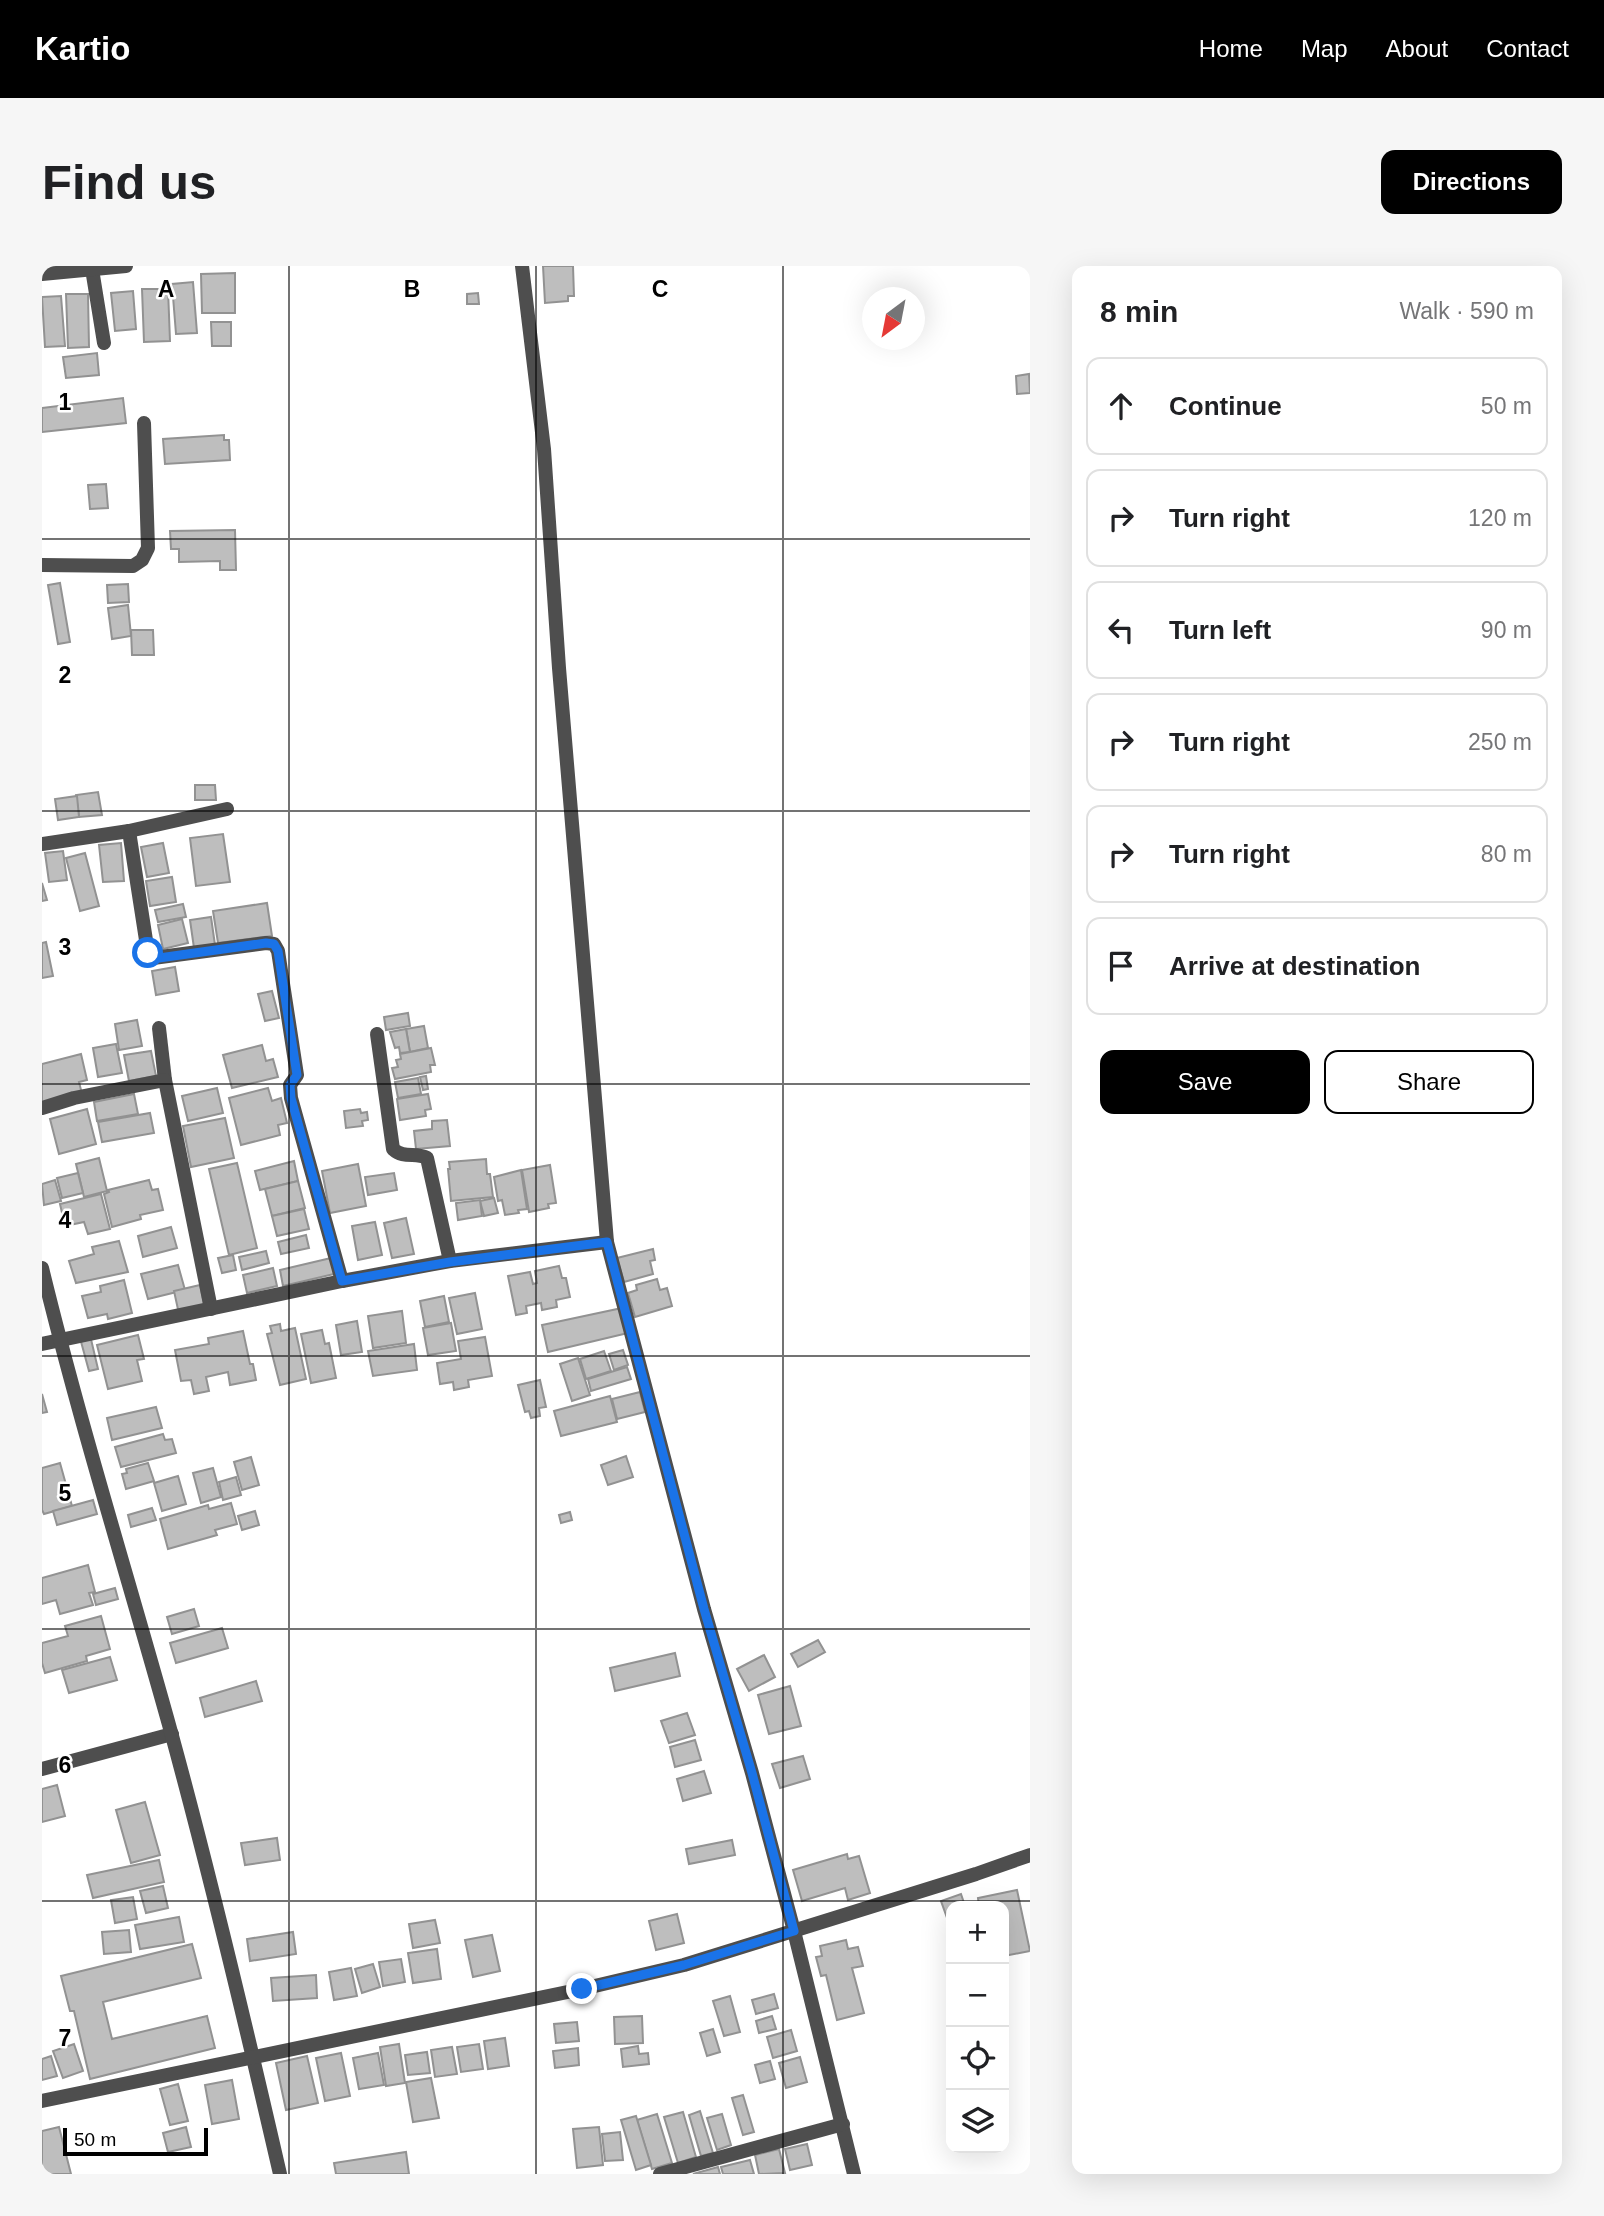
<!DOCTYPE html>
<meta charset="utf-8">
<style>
:root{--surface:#fff;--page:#f6f6f6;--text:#202124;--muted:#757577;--line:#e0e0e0;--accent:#000}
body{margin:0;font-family:Arial,sans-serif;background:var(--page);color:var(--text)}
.controls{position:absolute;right:21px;bottom:21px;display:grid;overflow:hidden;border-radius:14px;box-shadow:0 7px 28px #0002}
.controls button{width:63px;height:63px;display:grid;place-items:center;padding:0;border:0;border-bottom:2px solid var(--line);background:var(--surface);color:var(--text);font:35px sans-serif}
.compass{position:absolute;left:820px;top:21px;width:63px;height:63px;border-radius:50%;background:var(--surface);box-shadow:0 7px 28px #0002;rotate:212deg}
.scale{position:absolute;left:21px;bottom:18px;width:145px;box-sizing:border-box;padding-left:7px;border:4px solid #000;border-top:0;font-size:19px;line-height:24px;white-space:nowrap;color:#000;-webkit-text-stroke:5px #fff;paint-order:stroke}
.stop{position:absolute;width:21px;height:21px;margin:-16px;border:5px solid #1a73e8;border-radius:50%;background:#fff}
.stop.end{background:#1a73e8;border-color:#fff;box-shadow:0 2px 7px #0008}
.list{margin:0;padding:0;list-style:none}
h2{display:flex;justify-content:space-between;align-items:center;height:91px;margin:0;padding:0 28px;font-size:30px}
h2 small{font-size:23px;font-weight:400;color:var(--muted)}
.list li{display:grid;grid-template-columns:46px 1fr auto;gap:21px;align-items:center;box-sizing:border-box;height:98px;margin:0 14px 14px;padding:0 14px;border:2px solid var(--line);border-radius:14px}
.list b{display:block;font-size:26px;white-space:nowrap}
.list em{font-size:23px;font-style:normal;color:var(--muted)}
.actions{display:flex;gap:14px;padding:21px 28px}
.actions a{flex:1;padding:16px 0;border:2px solid var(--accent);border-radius:14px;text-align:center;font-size:24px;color:var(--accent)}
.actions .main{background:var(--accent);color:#fff}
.icon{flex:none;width:38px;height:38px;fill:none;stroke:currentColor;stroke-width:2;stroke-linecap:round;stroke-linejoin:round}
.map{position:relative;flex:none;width:988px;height:1908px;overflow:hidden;border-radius:14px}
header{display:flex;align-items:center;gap:42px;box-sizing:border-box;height:98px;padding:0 35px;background:var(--accent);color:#fff}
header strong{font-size:33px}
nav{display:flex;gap:38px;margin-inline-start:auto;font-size:24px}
.intro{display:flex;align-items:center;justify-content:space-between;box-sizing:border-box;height:168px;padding:0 42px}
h1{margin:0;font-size:49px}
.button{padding:18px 32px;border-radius:14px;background:var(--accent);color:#fff;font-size:24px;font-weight:700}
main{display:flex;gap:42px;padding:0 42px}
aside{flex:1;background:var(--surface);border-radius:14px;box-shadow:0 7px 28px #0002}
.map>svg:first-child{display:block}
.building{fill:#bebebe;stroke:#929292;stroke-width:2}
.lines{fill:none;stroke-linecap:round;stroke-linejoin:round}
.minor{stroke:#4e4e4e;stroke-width:14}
.tertiary{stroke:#4e4e4e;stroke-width:14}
.route{stroke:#1a73e8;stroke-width:9}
.grid{fill:none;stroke:#000;stroke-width:2;stroke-opacity:0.55}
.grid-label{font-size:23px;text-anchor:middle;font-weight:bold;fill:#000;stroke:#fff;stroke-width:5;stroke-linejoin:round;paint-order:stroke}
</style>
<header>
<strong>Kartio</strong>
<nav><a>Home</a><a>Map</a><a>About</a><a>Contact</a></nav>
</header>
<div class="intro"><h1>Find us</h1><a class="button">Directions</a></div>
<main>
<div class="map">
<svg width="988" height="1908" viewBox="0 0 988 1908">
<rect width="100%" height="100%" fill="#fff"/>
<!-- building -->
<g class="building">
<polygon points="501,0 531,0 532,30 526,30 526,35 503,37"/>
<polygon points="193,7 193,47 160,47 159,8"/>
<polygon points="151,16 155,67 134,68 130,18"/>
<polygon points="100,23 126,23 128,75 102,76"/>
<polygon points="91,25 94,63 73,65 69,27"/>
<polygon points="436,27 437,38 425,38 425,28"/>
<polygon points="24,28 46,28 47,81 26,82"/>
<polygon points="19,30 23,80 3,81 0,31"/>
<polygon points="169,56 189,56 189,80 170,80"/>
<polygon points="55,87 57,109 24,112 21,91"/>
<polygon points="987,108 988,127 975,128 974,110"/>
<polygon points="81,132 84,157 0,166 0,142"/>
<polygon points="182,169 182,174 187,174 188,194 123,198 121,173"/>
<polygon points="64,218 66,242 48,243 46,219"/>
<polygon points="193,264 194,304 178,304 178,295 137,296 137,283 129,283 128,265"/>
<polygon points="18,317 28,376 16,378 6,319"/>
<polygon points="86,318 87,336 66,337 65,319"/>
<polygon points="86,339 89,370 70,373 66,342"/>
<polygon points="89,364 111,364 112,389 90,389"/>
<polygon points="153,519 173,519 174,534 153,534"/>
<polygon points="56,526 60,549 37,551 34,529"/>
<polygon points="35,530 37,551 16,554 13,533"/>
<polygon points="181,568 188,616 154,620 148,572"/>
<polygon points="79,577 82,615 61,616 57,579"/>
<polygon points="121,577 127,607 105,611 99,581"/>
<polygon points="21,585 25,614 7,616 3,587"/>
<polygon points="43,587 57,640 38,645 24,592"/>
<polygon points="130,611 134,636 108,640 104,615"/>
<polygon points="0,617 5,634 0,635"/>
<polygon points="225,637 230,670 176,677 171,645"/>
<polygon points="141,638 144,651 116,656 113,644"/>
<polygon points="169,651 173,679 152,682 148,654"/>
<polygon points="140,653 146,677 121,683 116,659"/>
<polygon points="4,676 11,710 0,712 0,677"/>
<polygon points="133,701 137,725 114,729 110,705"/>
<polygon points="230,725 237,752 223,755 216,728"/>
<polygon points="366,747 368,760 344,764 342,751"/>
<polygon points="95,754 100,780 77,784 73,758"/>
<polygon points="382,760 386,782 368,786 364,763"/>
<polygon points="364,763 368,786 358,787 357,781 353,782 348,766"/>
<polygon points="74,778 80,807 56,811 51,782"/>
<polygon points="220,779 224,795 231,793 236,811 190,822 181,789"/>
<polygon points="389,782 393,799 388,799 389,806 353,813 350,802 356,801 354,794 359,793 358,788"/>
<polygon points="109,785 114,810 87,815 82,789"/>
<polygon points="39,788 45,814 37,816 40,828 0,838 0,798"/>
<polygon points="384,810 386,823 381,824 378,811"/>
<polygon points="376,812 379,828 356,832 353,816"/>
<polygon points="175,822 181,847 146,855 140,830"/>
<polygon points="226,822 230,835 239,832 245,857 236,859 238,869 199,879 187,832"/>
<polygon points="92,828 96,848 55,855 52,836"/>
<polygon points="386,828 389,843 383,844 384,850 358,854 355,833"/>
<polygon points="45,843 54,878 17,888 8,853"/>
<polygon points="318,843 319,847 325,846 326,854 320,855 321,860 304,862 302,845"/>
<polygon points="108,847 112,867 60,876 56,856"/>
<polygon points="183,852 192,892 149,901 141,860"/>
<polygon points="405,854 408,880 374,883 372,865 390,863 390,855"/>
<polygon points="57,892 65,925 42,931 34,898"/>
<polygon points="444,893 445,908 448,908 451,931 409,935 406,903 408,903 407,896"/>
<polygon points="252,895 256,915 218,924 213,905"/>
<polygon points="195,897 215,982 187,989 167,903"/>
<polygon points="316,898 324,940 288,947 280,905"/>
<polygon points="508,899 514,937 506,938 507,942 487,946 480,904"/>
<polygon points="479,904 485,943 476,944 477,947 463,949 460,934 456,935 452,911"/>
<polygon points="36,907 41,927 20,932 15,912"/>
<polygon points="352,907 355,924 326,929 323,911"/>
<polygon points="13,914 19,935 2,939 0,918"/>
<polygon points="107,914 110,924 116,923 121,944 98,949 99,953 70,961 62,928 67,926 66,924"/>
<polygon points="256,915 263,942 230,950 223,923"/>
<polygon points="59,928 68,963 46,968 42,956 23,960 18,938"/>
<polygon points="452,932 456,947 442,950 438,935"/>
<polygon points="438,934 440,950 416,954 414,937"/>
<polygon points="262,943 267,963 235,970 230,950"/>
<polygon points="364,952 372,988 350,992 342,957"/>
<polygon points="333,956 340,989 316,994 310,960"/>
<polygon points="129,961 135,982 101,991 96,970"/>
<polygon points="264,969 267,982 239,988 236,976"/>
<polygon points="77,975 86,1006 34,1017 27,995 52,988 50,981"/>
<polygon points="611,983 613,994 608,995 611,1008 582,1016 575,992"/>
<polygon points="224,985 227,997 200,1004 197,991"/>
<polygon points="191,989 194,1004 180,1007 176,992"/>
<polygon points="289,992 292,1008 241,1020 238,1004"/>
<polygon points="136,999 143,1024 106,1033 99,1008"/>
<polygon points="517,1000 520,1012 524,1012 528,1031 514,1034 515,1041 500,1044 499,1037 484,1040 485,1047 474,1049 466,1010 488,1006 491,1018 495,1017 493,1005"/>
<polygon points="231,1002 235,1020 205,1027 201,1009"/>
<polygon points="615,1013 618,1024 625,1022 630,1040 593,1051 586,1027 595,1024 594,1019"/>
<polygon points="82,1014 90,1047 66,1053 65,1048 46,1052 40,1030 59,1026 58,1020"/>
<polygon points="158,1019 163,1042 137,1048 132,1025"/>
<polygon points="433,1027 440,1063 415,1068 407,1032"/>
<polygon points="402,1030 407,1056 383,1061 378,1035"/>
<polygon points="580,1042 586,1067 506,1086 500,1059"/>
<polygon points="360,1045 364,1077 331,1082 326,1050"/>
<polygon points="315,1055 320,1086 299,1089 294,1059"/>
<polygon points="409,1057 414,1085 386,1089 381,1062"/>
<polygon points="238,1058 239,1065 253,1062 264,1113 238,1119 225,1068 230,1067 228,1060"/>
<polygon points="280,1064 283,1078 287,1077 294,1112 269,1117 259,1068"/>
<polygon points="201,1065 208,1098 211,1098 214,1114 188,1119 186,1106 164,1111 167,1125 152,1128 149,1114 139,1115 133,1084 167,1078 166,1072"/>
<polygon points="48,1069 56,1103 47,1105 38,1072"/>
<polygon points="96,1069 102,1093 95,1094 100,1115 66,1123 55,1079"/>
<polygon points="443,1071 450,1110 426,1114 427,1121 412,1124 411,1116 398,1118 395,1097 419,1093 416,1075"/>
<polygon points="372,1078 375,1104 331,1110 326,1085"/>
<polygon points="581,1084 586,1099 572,1104 567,1088"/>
<polygon points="562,1085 569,1105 544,1113 538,1093"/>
<polygon points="536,1092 548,1129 530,1135 518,1098"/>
<polygon points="585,1101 589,1113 549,1125 546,1113"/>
<polygon points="498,1114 504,1141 497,1142 498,1150 489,1152 487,1145 483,1146 476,1119"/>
<polygon points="598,1126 603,1146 575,1153 570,1133"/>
<polygon points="0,1128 5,1146 0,1147"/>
<polygon points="568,1130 575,1156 519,1170 512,1145"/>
<polygon points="114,1141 120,1162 70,1174 65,1152"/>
<polygon points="121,1168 123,1174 130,1173 134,1187 79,1201 73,1181"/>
<polygon points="584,1190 591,1211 566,1219 559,1199"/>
<polygon points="209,1191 217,1219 200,1224 192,1196"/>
<polygon points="18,1197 30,1240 2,1248 0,1244 0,1202"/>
<polygon points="106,1197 112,1215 84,1223 80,1208 85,1207 84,1203"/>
<polygon points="171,1202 179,1231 159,1237 151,1207"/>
<polygon points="136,1210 144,1238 120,1245 112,1217"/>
<polygon points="194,1211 199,1229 181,1234 177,1216"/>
<polygon points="51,1234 55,1248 15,1259 11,1245"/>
<polygon points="189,1237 195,1258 173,1264 175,1269 126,1283 118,1253 166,1239 167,1243"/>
<polygon points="110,1242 114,1254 89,1261 86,1249"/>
<polygon points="213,1245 217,1259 200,1264 196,1250"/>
<polygon points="528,1246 530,1254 519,1257 517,1249"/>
<polygon points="46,1299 53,1326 47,1327 51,1339 18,1348 14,1334 0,1338 0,1312"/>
<polygon points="73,1322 76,1333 54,1339 51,1328"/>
<polygon points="152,1343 157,1360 130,1368 125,1351"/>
<polygon points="59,1350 68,1383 44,1390 45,1395 3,1407 0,1397 0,1377 26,1370 23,1360"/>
<polygon points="180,1362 186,1382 134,1397 128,1377"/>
<polygon points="776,1374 783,1386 756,1401 749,1388"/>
<polygon points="633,1387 638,1410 573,1425 568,1402"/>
<polygon points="722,1389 733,1411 707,1425 695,1403"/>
<polygon points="68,1391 75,1414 27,1427 20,1404"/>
<polygon points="214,1415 220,1435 163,1451 158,1432"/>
<polygon points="748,1420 759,1460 727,1468 716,1429"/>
<polygon points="645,1447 653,1469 627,1477 619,1455"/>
<polygon points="653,1474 659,1494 633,1501 628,1481"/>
<polygon points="761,1490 768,1513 738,1522 730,1498"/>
<polygon points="662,1505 669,1527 641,1535 635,1513"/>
<polygon points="15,1519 23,1550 0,1556 0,1523"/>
<polygon points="103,1536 118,1589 89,1597 74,1544"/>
<polygon points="235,1572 238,1594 203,1599 199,1577"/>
<polygon points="690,1574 693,1589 647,1598 644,1583"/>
<polygon points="805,1588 806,1593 817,1590 828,1627 806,1634 803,1622 760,1635 751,1604"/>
<polygon points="117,1594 122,1616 51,1632 45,1609"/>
<polygon points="121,1620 126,1642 104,1647 98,1625"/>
<polygon points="975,1624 988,1685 962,1690 962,1640 937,1640 936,1632"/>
<polygon points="919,1628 923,1640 909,1640 909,1663 899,1635"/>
<polygon points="91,1631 95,1653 73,1657 69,1634"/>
<polygon points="635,1648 642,1677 614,1684 607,1655"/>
<polygon points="137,1651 142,1676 98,1683 93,1659"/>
<polygon points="393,1654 398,1677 371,1682 367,1658"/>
<polygon points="87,1664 89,1686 62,1688 60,1666"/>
<polygon points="251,1666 254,1688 208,1695 205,1673"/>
<polygon points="450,1669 458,1705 431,1711 423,1674"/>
<polygon points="804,1674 806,1683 816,1681 821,1700 810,1702 822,1747 795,1754 784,1709 779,1710 774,1691 780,1690 778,1680"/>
<polygon points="150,1678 159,1712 61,1736 70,1773 165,1750 173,1782 48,1813 32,1745 28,1745 19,1710"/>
<polygon points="395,1683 399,1713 371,1717 366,1687"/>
<polygon points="359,1693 363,1716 341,1720 337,1696"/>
<polygon points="331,1698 338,1721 320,1727 313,1703"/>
<polygon points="309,1702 315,1730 292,1734 287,1706"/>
<polygon points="274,1709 275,1732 231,1735 229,1712"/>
<polygon points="732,1728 736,1742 714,1748 710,1734"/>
<polygon points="688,1730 698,1766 682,1770 671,1735"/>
<polygon points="600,1750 601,1777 573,1778 572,1751"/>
<polygon points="730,1750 734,1763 717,1767 714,1755"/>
<polygon points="535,1756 537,1775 514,1777 512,1758"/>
<polygon points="671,1763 678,1786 665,1790 658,1767"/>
<polygon points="749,1764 755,1785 731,1792 725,1771"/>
<polygon points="463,1772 467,1800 446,1803 442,1775"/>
<polygon points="32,1778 41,1805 21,1812 11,1785"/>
<polygon points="357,1778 363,1817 344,1820 338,1781"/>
<polygon points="437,1778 441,1803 419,1806 415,1781"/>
<polygon points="596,1780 597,1788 606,1787 607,1798 581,1801 579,1783"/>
<polygon points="410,1781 415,1808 393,1811 389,1784"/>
<polygon points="536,1782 537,1799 513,1802 511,1785"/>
<polygon points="385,1786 388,1807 366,1809 363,1789"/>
<polygon points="299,1787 308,1830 283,1835 274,1792"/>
<polygon points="336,1787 342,1819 317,1823 311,1792"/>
<polygon points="9,1790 15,1810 0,1814 0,1793"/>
<polygon points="265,1790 276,1837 244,1844 234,1797"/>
<polygon points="758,1791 765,1816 744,1822 737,1797"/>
<polygon points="728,1795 733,1813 718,1817 713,1799"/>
<polygon points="389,1812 397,1852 371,1856 364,1816"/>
<polygon points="190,1814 197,1853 170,1858 163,1819"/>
<polygon points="136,1818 146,1855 128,1859 118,1823"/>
<polygon points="701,1829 712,1866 701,1869 690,1832"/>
<polygon points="658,1845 671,1887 659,1890 647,1849"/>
<polygon points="641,1846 654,1891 636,1897 622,1851"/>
<polygon points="615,1848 630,1897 610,1903 595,1854"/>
<polygon points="680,1848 689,1879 675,1884 665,1852"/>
<polygon points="594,1850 609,1899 594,1904 579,1854"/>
<polygon points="17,1861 29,1908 0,1908 0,1865"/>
<polygon points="144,1861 149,1881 126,1886 121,1867"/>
<polygon points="557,1861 561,1899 535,1902 531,1863"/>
<polygon points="578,1866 581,1894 563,1895 560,1868"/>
<polygon points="765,1878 770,1899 748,1904 743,1883"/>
<polygon points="737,1883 743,1907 717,1908 713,1889"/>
<polygon points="364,1886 367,1908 294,1908 292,1897"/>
<polygon points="708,1894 712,1908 681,1908 679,1901"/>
<polygon points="676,1901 678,1908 651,1908"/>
</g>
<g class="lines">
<!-- minor -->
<g class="minor">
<polyline points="480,0 502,183 517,402 565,976 662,1343 710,1507 752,1665 812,1908"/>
<polyline points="50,3 62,77"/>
<polyline points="0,8 84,0"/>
<polyline points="0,299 91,300 100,294 106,282 102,157"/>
<polyline points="87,565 106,687 111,692 224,677 232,678 236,685 255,809 248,819 249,832 300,1015"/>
<polyline points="0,578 87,565 185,543"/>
<polyline points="117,762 123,814"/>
<path d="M335 768 351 883C362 893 374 886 385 892L408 995"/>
<polyline points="0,842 32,832 123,814 169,1043"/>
<polyline points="0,1078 300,1015 408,995 565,976"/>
<polyline points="0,1503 130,1468"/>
<polyline points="618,1908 801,1858"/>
</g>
<!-- tertiary -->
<g class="tertiary">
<path d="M0 1002C38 1158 86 1311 129 1466 169 1612 204 1760 238 1908"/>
<polyline points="0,1835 540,1723 642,1699 934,1608 988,1589"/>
</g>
</g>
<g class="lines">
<!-- route -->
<polyline class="route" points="106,687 111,692 117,692 224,677 232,678 236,685 255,809 248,819 249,832 300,1015 408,996 565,976 662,1343 710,1507 752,1665 642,1699 540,1723"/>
</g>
<!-- grid -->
<path class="grid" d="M247 0V1908M494 0V1908M741 0V1908M0 273H988M0 545H988M0 818H988M0 1090H988M0 1363H988M0 1635H988"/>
<g class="grid-label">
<text x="124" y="31">A</text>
<text x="370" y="31">B</text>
<text x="618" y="31">C</text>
<text x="23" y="144">1</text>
<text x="23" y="417">2</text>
<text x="23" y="689">3</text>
<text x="23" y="962">4</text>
<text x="23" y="1235">5</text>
<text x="23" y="1507">6</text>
<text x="23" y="1780">7</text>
</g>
</svg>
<div class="controls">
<button>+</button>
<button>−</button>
<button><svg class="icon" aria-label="locate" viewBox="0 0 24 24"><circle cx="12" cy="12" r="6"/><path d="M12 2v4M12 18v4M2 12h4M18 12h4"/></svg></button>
<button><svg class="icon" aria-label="layers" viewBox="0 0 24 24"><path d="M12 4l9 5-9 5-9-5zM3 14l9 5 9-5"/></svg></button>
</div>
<svg class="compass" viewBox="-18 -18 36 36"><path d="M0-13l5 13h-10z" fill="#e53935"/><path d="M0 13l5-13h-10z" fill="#757577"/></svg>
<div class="scale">50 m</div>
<div class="stop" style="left:106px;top:687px"></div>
<div class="stop end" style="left:540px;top:1723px"></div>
</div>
<aside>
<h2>8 min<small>Walk · 590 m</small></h2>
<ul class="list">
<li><svg class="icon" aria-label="ahead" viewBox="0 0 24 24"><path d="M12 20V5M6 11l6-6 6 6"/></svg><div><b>Continue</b></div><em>50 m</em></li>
<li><svg class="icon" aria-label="right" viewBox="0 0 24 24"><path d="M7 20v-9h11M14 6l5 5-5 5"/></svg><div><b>Turn right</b></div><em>120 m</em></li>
<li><svg class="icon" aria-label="left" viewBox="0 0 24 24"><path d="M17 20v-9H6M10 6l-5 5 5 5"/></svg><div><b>Turn left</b></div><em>90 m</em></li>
<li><svg class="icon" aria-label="right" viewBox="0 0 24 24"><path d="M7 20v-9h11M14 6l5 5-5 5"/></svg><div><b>Turn right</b></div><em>250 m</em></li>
<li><svg class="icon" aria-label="right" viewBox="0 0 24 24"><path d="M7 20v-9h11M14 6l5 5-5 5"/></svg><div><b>Turn right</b></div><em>80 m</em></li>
<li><svg class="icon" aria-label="arrive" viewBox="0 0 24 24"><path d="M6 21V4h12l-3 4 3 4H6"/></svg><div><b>Arrive at destination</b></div></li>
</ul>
<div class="actions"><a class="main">Save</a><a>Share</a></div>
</aside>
</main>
